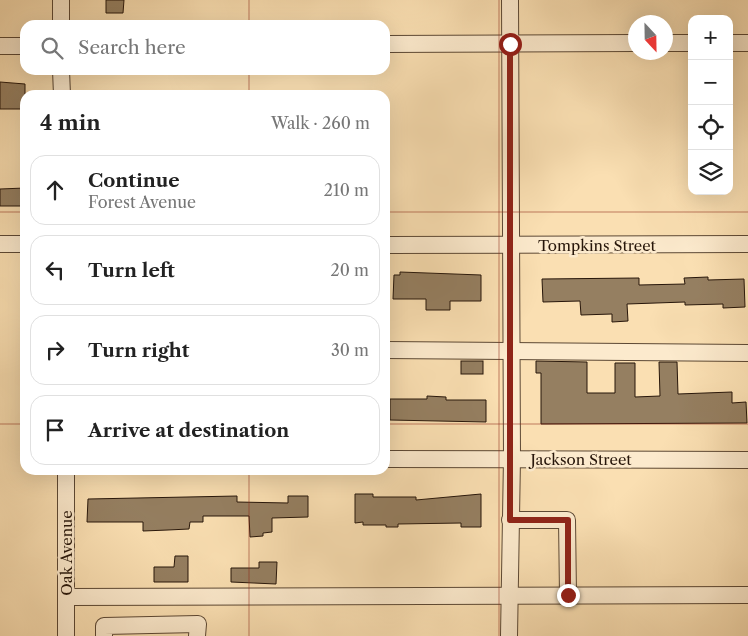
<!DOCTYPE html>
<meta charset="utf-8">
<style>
:root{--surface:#fff;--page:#f2f2f2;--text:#222;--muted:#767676;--line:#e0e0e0}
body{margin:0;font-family:"Libre Caslon Text",serif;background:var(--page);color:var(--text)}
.controls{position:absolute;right:15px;top:15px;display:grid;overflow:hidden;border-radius:10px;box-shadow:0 5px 20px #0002}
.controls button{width:45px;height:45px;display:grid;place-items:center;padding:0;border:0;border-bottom:1px solid var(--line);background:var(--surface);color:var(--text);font:25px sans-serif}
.compass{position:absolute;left:628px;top:15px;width:45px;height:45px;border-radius:50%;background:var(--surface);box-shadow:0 5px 20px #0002;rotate:158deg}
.stop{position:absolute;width:15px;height:15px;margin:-11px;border:4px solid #8f2418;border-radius:50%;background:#fff}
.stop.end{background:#8f2418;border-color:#fff;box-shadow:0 1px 5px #0008}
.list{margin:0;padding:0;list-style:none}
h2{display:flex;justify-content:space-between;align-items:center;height:65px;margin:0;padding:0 20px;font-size:21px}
h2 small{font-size:16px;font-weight:400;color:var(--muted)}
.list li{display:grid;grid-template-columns:32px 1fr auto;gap:15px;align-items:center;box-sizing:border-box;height:70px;margin:0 10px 10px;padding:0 10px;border:1px solid var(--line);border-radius:15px}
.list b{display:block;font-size:19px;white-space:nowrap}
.list p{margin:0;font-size:16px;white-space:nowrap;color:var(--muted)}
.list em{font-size:16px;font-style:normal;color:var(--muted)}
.icon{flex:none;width:28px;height:28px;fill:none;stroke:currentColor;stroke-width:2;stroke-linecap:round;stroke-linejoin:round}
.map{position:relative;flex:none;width:748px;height:636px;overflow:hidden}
.search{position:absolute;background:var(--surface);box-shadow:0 5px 20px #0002;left:20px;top:20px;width:370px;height:55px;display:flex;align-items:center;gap:12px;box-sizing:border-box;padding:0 18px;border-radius:15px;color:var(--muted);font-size:19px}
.panel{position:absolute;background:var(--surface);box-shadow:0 5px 20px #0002;left:20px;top:90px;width:370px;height:385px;border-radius:15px}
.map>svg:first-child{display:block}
.building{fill:#957f61;stroke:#27160a}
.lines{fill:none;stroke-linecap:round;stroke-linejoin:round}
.minor-casing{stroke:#5c4834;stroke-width:18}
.minor{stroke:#fceacd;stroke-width:16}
.route{stroke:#8f2418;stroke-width:6}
.grid{fill:none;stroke:#8f2418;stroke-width:1;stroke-opacity:0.55}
.labels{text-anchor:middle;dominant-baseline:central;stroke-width:5;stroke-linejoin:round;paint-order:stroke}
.street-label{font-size:15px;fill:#27160a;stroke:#fceacd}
</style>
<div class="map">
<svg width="748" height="636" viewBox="0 0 748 636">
<rect width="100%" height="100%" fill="#fadfb2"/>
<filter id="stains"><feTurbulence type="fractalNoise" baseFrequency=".004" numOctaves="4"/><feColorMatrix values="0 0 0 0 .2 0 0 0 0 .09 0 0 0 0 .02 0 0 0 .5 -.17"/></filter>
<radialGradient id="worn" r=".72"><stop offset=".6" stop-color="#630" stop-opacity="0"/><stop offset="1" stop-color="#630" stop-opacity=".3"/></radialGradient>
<!-- building -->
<g class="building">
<polygon points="106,0 124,0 123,13 106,13"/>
<polygon points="0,82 25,84 25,109 0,109"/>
<polygon points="25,188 25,206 0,206 0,189"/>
<polygon points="400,272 481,275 481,301 450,301 450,310 426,310 426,299 393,299 394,275 400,275"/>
<polygon points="708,277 708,280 744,279 745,307 723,308 723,304 685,305 685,302 627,304 628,321 612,322 612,314 581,315 580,301 543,302 542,279 639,278 639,285 685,284 684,278"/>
<rect x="461" y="361" width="22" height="13"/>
<polygon points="536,361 587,362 587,393 615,393 615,363 635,363 635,397 660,396 659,362 677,362 678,394 732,392 732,403 746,402 747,423 541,424 541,373 536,373"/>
<polygon points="427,396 446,397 446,400 486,400 486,422 390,420 390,399 427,399"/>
<polygon points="355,494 373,494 373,497 416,497 416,500 481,494 481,527 461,527 461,523 398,524 398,527 386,527 386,525 363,525 363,522 355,523"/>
<polygon points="237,496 237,502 288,503 288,496 308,496 308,517 272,518 272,532 263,533 263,536 250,537 249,516 203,516 203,522 190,522 189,529 168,530 143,531 143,522 87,522 88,499"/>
<polygon points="175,556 188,556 188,582 154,582 154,567 174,567"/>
<polygon points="259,562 277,562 276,584 231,582 231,568 259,568"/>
</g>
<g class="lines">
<!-- minor casing -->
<g class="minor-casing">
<g id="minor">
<polyline points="61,25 61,0"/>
<polyline points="666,43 692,43"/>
<polyline points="729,43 748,43"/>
<polyline points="385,44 636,43"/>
<polyline points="0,46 25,46"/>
<polyline points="61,70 62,95"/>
<polyline points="0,244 25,244"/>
<polyline points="385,245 748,244"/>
<polyline points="385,350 748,353"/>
<polyline points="385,459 748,460"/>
<polyline points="66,470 66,636"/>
<polyline points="510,520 567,520 568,595"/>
<polyline points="66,597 748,595"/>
<polyline points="104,636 104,626 198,624 197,636"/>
<polyline points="509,636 512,458 510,0"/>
</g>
</g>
<!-- minor -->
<use href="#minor" class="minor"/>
</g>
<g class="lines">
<!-- route -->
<polyline class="route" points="510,44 510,520 568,520 568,595"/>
</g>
<!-- grid -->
<path class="grid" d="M249 0V25M499 0V636M249 70V95M0 212H25M385 212H748M0 424H25M385 424H748M249 470V636"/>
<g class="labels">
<!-- street labels -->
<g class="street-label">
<text x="597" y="245">Tompkins Street</text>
<text x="581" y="459">Jackson Street</text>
<text transform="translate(66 553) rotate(-90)">Oak Avenue</text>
</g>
</g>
<rect width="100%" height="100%" filter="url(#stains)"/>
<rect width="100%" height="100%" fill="url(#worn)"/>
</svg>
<div class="controls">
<button>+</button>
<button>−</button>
<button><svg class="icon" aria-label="locate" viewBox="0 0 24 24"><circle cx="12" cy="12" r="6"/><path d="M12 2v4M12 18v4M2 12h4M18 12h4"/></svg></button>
<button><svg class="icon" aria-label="layers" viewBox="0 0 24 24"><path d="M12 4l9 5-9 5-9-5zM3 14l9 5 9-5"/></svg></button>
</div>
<svg class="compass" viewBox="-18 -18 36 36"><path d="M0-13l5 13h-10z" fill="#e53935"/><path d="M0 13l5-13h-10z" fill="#767676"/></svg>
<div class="stop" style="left:510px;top:44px"></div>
<div class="stop end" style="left:568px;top:595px"></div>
<div class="search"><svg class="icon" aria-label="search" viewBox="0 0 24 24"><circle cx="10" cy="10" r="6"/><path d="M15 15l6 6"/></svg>Search here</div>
<section class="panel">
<h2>4 min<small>Walk · 260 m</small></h2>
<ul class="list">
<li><svg class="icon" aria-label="ahead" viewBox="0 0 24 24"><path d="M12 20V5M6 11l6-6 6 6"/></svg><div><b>Continue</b><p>Forest Avenue</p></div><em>210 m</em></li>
<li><svg class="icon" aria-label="left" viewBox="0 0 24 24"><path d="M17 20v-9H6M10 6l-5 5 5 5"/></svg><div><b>Turn left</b></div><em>20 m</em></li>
<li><svg class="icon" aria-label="right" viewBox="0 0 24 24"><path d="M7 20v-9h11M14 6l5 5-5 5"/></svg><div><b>Turn right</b></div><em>30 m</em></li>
<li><svg class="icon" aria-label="arrive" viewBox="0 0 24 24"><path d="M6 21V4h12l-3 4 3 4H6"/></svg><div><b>Arrive at destination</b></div></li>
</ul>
</section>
</div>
